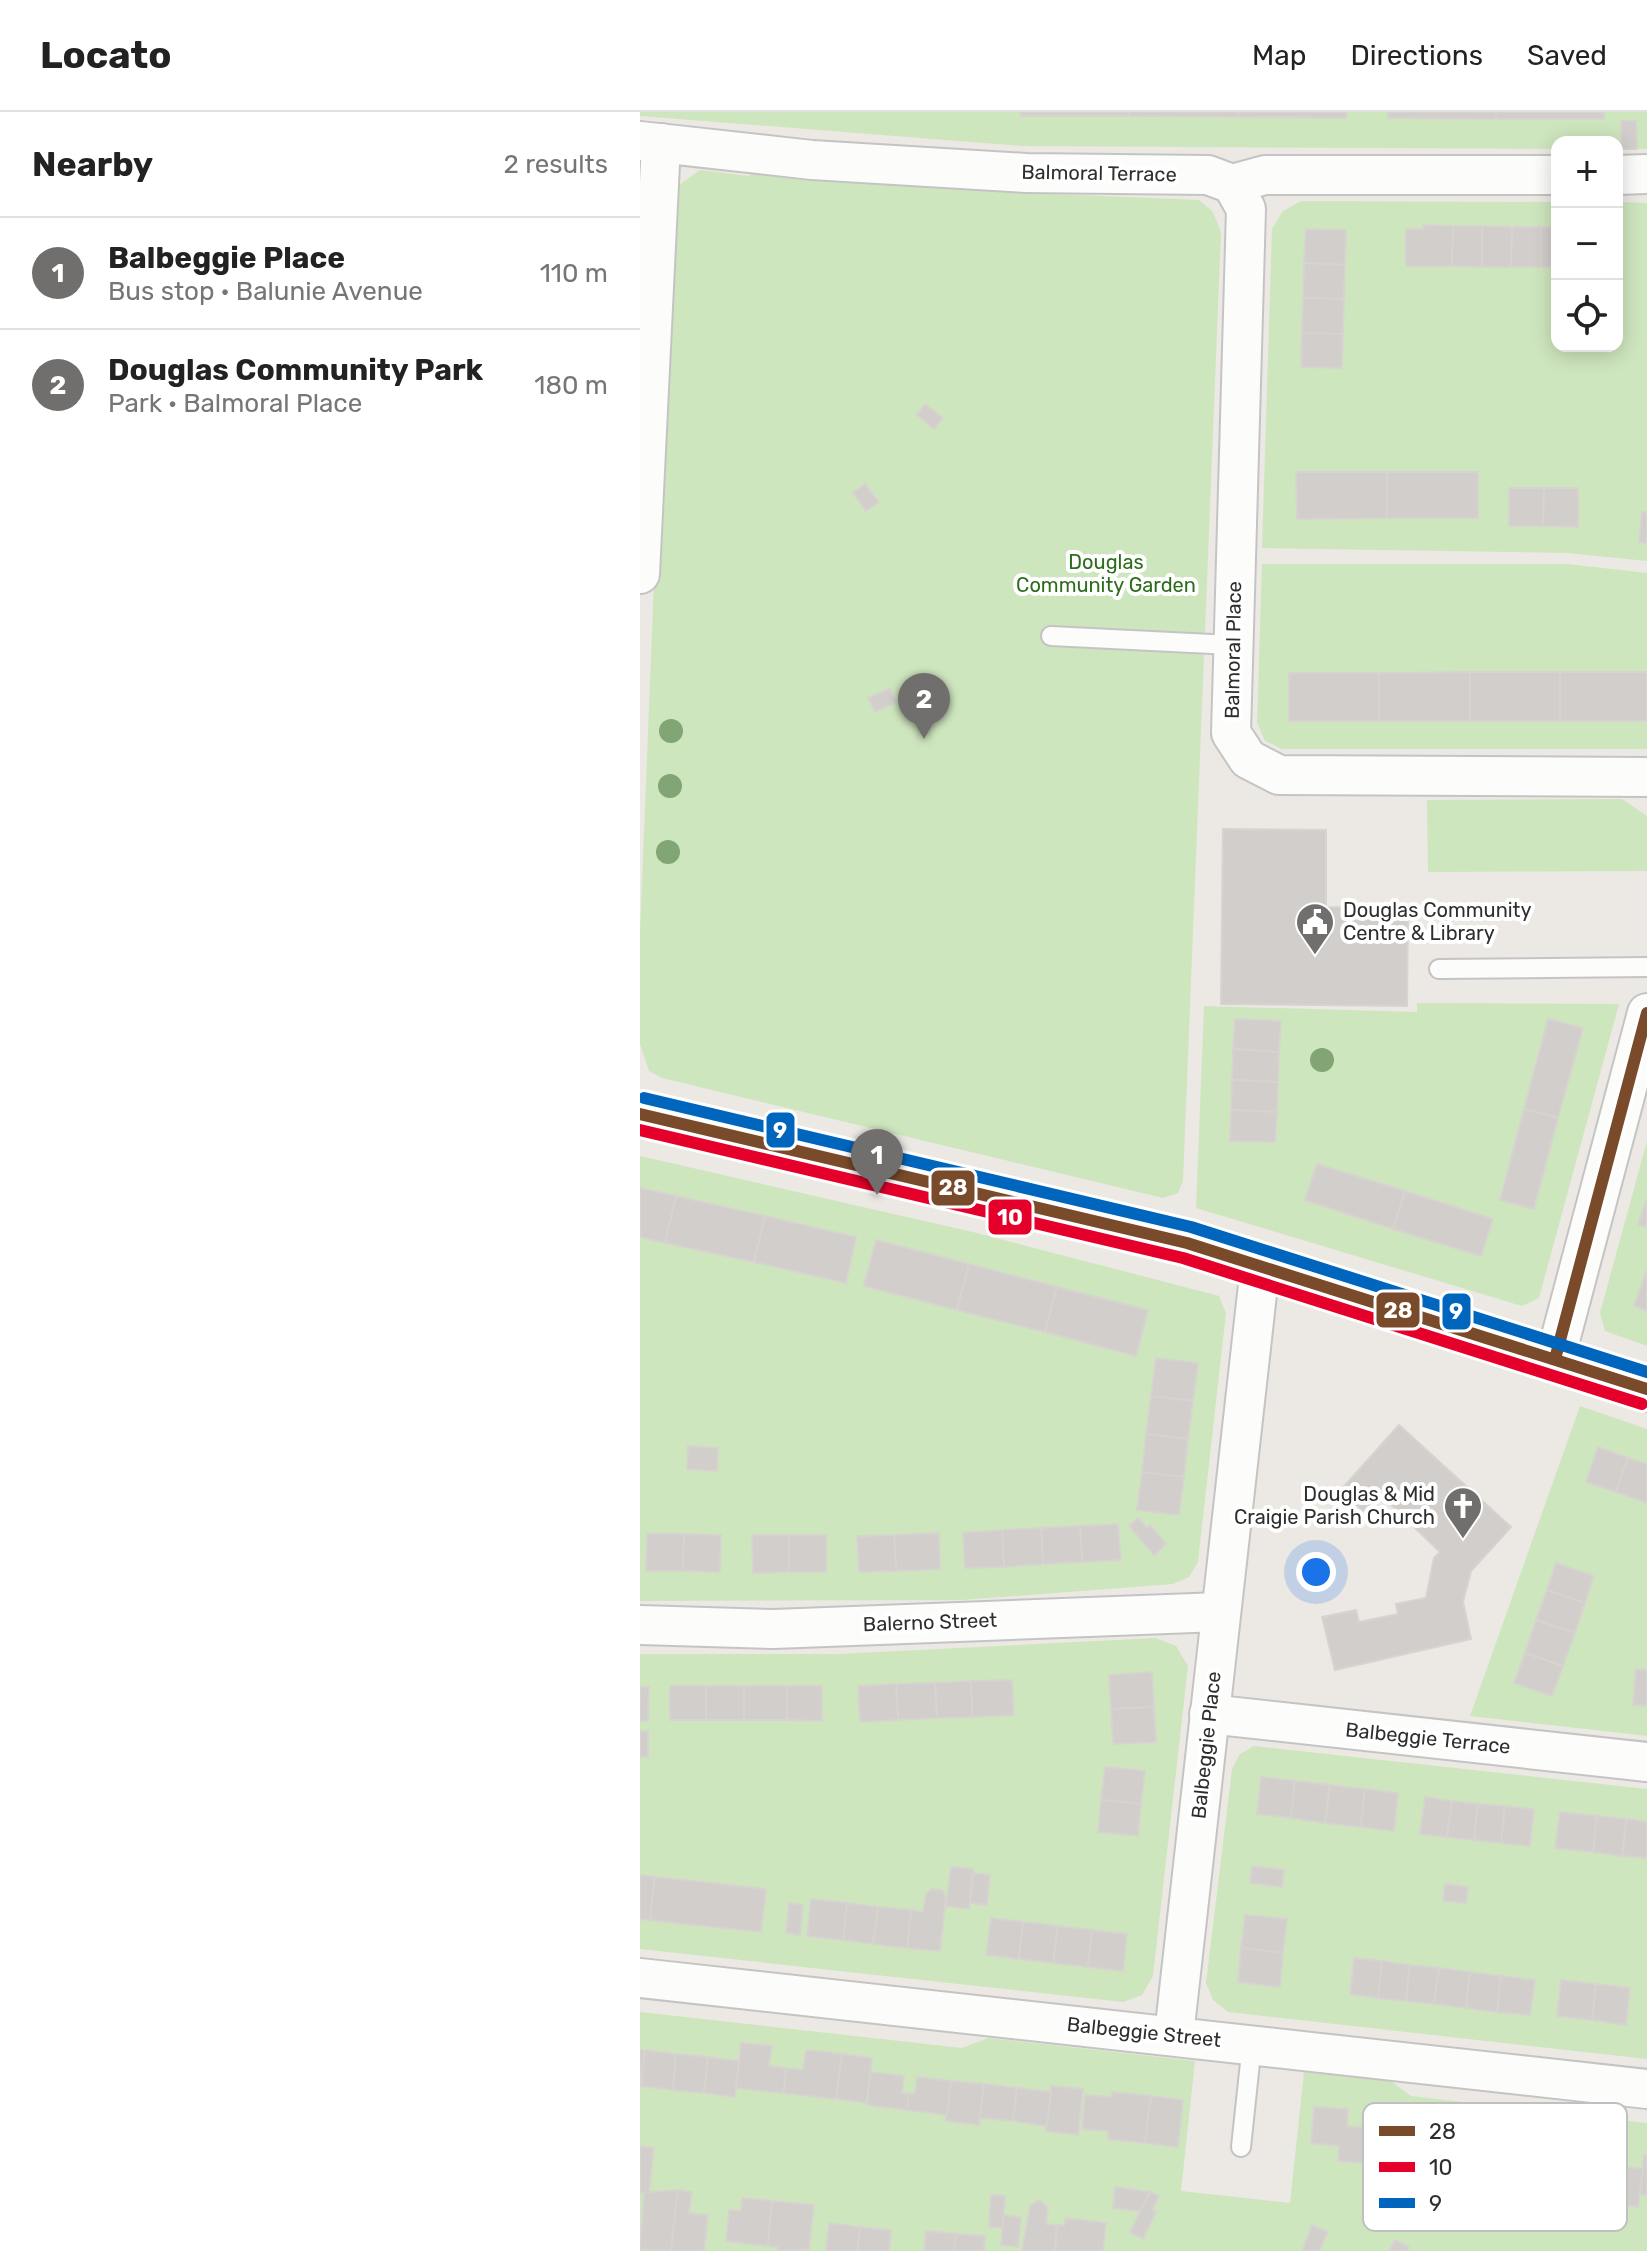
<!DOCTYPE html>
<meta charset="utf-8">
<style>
:root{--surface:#fff;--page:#f6f6f6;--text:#222;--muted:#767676;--line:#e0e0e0;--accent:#706f6e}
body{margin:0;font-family:Rubik,sans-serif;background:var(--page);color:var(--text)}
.controls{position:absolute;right:24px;top:24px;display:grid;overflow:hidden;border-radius:16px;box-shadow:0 4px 20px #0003}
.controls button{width:72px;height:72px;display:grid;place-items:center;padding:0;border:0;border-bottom:2px solid var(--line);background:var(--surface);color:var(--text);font:40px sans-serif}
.you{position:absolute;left:676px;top:1460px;width:28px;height:28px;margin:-20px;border:6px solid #fff;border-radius:50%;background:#1a73e8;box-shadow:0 0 0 12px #1a73e833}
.badge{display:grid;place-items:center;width:52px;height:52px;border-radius:50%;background:var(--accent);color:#fff;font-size:26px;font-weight:700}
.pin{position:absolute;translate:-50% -66px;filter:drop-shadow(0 2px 4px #0008)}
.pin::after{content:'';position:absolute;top:42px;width:28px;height:24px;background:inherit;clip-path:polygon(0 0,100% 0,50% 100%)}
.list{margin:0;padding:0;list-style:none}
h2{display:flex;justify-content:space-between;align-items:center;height:104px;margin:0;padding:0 32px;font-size:34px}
h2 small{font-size:26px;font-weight:400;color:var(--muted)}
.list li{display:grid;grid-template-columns:52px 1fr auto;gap:24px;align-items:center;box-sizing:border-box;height:112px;padding:0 32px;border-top:2px solid var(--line)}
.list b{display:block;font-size:30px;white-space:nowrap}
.list p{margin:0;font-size:26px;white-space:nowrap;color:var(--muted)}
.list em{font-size:26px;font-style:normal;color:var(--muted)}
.icon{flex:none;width:44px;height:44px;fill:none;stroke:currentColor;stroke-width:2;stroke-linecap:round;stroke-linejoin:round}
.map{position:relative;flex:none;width:1007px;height:2139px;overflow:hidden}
header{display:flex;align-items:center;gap:48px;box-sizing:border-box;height:112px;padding:0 40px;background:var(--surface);border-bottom:2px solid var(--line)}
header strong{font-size:38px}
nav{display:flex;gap:44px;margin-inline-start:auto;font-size:28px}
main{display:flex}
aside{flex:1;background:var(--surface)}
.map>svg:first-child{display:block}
.green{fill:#cee6be}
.building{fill:#d1cecb;stroke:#d7d4d0;stroke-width:2}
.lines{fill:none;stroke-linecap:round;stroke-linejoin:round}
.service-casing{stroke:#c5c4c5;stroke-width:22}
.minor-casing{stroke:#c5c4c5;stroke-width:42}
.tertiary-casing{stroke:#c5c4c5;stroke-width:48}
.service{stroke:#fcfcfb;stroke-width:18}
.minor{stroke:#fcfcfb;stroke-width:38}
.tertiary{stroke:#fcfcfb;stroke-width:44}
.bus-1-casing{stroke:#fff;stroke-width:18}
.bus-2-casing{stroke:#fff;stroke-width:18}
.bus-3-casing{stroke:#fff;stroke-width:18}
.bus-1{stroke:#7a4b2a;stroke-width:12}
.bus-2{stroke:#e4002b;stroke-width:12}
.bus-3{stroke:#0065bd;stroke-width:12}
.tree{fill:#82a575}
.labels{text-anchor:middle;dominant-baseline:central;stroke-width:8;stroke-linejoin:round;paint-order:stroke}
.street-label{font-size:20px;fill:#2e2e2e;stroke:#fff}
.park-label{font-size:20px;fill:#2c6e1b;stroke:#fff}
.poi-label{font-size:20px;fill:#2e2e2e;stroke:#fff;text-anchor:start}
.key{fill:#fff;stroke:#c0c0c0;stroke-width:2}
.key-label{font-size:22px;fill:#2e2e2e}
.line-badge{stroke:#fff;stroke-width:3}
.badge-label{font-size:22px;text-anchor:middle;font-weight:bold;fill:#fff}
</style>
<header>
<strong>Locato</strong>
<nav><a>Map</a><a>Directions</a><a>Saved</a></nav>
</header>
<main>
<aside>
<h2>Nearby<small>2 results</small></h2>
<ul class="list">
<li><span class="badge">1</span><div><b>Balbeggie Place</b><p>Bus stop · Balunie Avenue</p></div><em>110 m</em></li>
<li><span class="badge">2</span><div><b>Douglas Community Park</b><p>Park · Balmoral Place</p></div><em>180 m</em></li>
</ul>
</aside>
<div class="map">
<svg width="1007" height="2139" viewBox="0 0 1007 2139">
<rect width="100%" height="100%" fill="#ece8e4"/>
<!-- green -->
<g class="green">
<polygon points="0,0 1007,0 1007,37 977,37 977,30 917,30 917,37 382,34 0,4"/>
<path d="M112 57C260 78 410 82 559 88L573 100 581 120 543 1069 538 1081 523 1086 22 966 9 959 0 932V821L29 94 39 73 60 58 109 64Z"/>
<polygon points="661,89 917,90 917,234 977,234 977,90 1007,91 1007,449 927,441 622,436 632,117 643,99"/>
<polygon points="622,452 927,452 1007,461 1007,637 642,637 625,629 617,611"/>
<polygon points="982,687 1007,704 1007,759 788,760 787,688"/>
<polygon points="777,891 979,892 899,1186 882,1194 556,1096 564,894 777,900"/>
<polygon points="1007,1029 1007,1234 965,1219 960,1201"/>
<polygon points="0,1044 337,1121 579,1184 586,1201 558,1450 549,1465 533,1472 322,1488 0,1489"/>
<polygon points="940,1294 1007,1317 1007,1624 830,1604"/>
<polygon points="516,1526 536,1534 548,1554 513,1864 502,1883 483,1890 0,1837 0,1542 199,1542"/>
<polygon points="614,1634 1007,1677 1007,1947 588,1900 573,1888 566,1871 592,1657 600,1642"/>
<polygon points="0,1900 322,1936 348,1926 555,1949 541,2079 650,2091 664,1960 751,1969 771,1984 1007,2011 1007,2139 0,2139"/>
</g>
<!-- building -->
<g class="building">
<rect x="381" y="0" width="108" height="4"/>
<polygon points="489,0 598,0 598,5 489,4"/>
<polygon points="598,0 706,0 706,6 598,5"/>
<polygon points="748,0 856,0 856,7 748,6"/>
<rect x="856" y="0" width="108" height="7"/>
<polygon points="981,9 996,9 997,37 982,37"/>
<polygon points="783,113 813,114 812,154 766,154 766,117 783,117"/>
<polygon points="813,114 842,114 842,155 812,154"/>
<polygon points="842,114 872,115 871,155 842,155"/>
<polygon points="872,115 901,115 901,155 871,155"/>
<rect x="901" y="115" width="16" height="40"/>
<polygon points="666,117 706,118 705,153 664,151"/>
<polygon points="664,151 705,153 704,187 663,186"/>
<polygon points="663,186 704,187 703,222 662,221"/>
<polygon points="662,221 703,222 702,256 661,255"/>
<polygon points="285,292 303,306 294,317 277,303"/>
<polygon points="656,360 747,360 747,406 657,407"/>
<rect x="747" y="360" width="91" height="46"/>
<polygon points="225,372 239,390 226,399 213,381"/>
<polygon points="869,376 904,376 903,414 869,414"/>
<polygon points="904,376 938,376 938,415 903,414"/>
<polygon points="1002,400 1007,400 1007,431 999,430"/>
<rect x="830" y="560" width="90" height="49"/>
<polygon points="830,560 830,609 739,609 739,561"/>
<rect x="920" y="560" width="87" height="49"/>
<rect x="649" y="561" width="90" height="48"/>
<polygon points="250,576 256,590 235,600 228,586"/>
<polygon points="583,717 686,718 686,795 768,796 767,894 581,892"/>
<polygon points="595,907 641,909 639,940 593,937"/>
<polygon points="908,907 943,916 918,1006 884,997"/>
<polygon points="593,937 639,940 638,970 592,968"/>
<polygon points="592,968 638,970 637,1000 591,998"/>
<polygon points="884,997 918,1006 894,1097 860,1088"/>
<polygon points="591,998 637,1000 635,1030 590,1029"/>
<polygon points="677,1052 765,1079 753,1117 665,1088"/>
<polygon points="0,1076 36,1084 25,1131 0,1125"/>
<polygon points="765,1079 853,1107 841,1144 753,1117"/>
<polygon points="36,1084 125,1104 114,1150 25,1131"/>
<polygon points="1006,1089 1007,1089 1007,1115 998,1113"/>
<polygon points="125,1104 216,1125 206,1171 114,1150"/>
<polygon points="236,1128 329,1152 317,1198 224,1174"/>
<polygon points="329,1152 417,1175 405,1220 317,1198"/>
<polygon points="1007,1158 1007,1199 994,1194"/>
<polygon points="417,1175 508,1198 496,1244 405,1220"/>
<polygon points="516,1246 558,1251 553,1289 511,1284"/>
<polygon points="511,1284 553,1289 548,1327 506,1322"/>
<polygon points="759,1313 871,1415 831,1459 823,1490 831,1527 695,1558 682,1505 716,1498 719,1510 758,1502 756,1492 786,1486 794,1446 800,1440 740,1382 723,1399 700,1379"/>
<polygon points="506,1322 548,1327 544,1365 502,1360"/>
<polygon points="48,1334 78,1336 77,1359 47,1357"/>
<polygon points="958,1335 988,1346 976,1380 946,1370"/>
<polygon points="988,1346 1007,1352 1007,1391 976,1380"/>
<polygon points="502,1360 544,1365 539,1403 497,1398"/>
<polygon points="498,1406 507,1416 510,1413 526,1432 514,1443 489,1414"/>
<polygon points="478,1412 481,1448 442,1450 440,1414"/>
<polygon points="440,1414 442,1450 403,1452 401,1416"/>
<polygon points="401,1416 403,1452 364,1455 362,1418"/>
<polygon points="362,1418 364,1455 325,1456 323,1421"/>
<polygon points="299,1421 300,1457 256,1459 254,1423"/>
<polygon points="7,1422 44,1422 43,1459 6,1459"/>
<polygon points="44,1422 81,1423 80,1460 43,1459"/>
<polygon points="112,1423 149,1423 149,1460 113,1461"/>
<rect x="149" y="1423" width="37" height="37"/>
<polygon points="254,1423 256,1459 219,1460 217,1424"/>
<polygon points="916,1451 954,1464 945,1491 907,1478"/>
<polygon points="907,1478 945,1491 935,1521 896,1508"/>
<polygon points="896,1508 935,1521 923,1554 885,1541"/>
<polygon points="885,1541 923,1554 912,1584 874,1571"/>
<polygon points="996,1557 1007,1558 1007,1594 993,1593"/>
<polygon points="512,1560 514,1595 471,1597 469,1563"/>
<polygon points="372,1568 374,1603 332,1605 331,1569"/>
<polygon points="331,1569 332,1605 297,1606 295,1571"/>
<polygon points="295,1571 297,1606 258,1608 256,1572"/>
<polygon points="256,1572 258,1608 220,1610 218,1574"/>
<rect x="30" y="1574" width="36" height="34"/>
<rect x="66" y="1574" width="38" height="34"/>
<rect x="104" y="1574" width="43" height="34"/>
<polygon points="147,1574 182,1574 182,1609 147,1608"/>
<polygon points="0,1575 9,1575 8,1609 0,1609"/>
<polygon points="514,1595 516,1630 473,1632 471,1597"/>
<rect x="0" y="1619" width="8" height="26"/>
<polygon points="465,1655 505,1659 501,1692 461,1688"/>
<polygon points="621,1665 655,1669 651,1706 617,1702"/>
<polygon points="655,1669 690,1673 685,1711 651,1706"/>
<polygon points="690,1673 725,1677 721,1715 685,1711"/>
<polygon points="725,1677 758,1681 754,1719 721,1715"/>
<polygon points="785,1685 812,1689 807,1725 780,1722"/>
<polygon points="461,1688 501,1692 498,1724 458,1720"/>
<polygon points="812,1689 838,1692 834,1728 807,1725"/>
<polygon points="838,1692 865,1694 861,1731 834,1728"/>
<polygon points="865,1694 894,1697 890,1734 861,1731"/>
<polygon points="920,1700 957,1704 953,1740 915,1736"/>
<polygon points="957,1704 987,1707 982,1744 953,1740"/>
<polygon points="987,1707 1007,1710 1007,1746 982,1744"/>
<polygon points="612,1754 644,1758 642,1775 610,1771"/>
<polygon points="311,1755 333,1757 329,1797 306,1794"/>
<polygon points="333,1761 350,1763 347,1793 330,1791"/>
<polygon points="0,1763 15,1765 10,1808 0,1807"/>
<polygon points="15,1765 126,1777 121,1820 10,1808"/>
<polygon points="805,1772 828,1775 826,1791 803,1789"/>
<polygon points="292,1777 302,1778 306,1785 300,1839 267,1836 271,1798 283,1800 286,1782"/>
<polygon points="171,1787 207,1791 203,1828 167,1824"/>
<polygon points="149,1791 163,1793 160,1823 146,1821"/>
<polygon points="207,1791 238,1795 233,1832 203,1828"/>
<polygon points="238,1795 271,1798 267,1836 233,1832"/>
<polygon points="605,1803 647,1807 643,1841 601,1836"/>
<polygon points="351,1806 383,1810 379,1847 346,1843"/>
<polygon points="383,1810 418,1814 413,1851 379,1847"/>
<polygon points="418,1814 452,1818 448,1855 413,1851"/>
<polygon points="452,1818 487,1822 483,1859 448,1855"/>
<polygon points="601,1836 643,1841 640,1875 598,1870"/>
<polygon points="714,1846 742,1849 738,1886 710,1882"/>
<polygon points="742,1849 770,1853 766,1889 738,1886"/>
<polygon points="770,1853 799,1856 794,1892 766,1889"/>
<polygon points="799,1856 830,1860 826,1896 794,1892"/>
<polygon points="830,1860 861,1864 857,1900 826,1896"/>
<polygon points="861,1864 895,1868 890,1903 857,1900"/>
<polygon points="921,1868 956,1872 952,1908 917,1904"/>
<polygon points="956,1872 990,1876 986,1913 952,1908"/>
<polygon points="101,1931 132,1934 129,1954 146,1956 144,1981 96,1976"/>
<polygon points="0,1938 5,1938 1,1974 0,1974"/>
<polygon points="5,1938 36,1942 33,1978 1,1974"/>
<polygon points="166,1938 202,1942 196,1987 144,1981 146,1956 163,1958"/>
<polygon points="36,1942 68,1945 64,1981 33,1978"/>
<polygon points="202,1942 232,1946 227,1991 196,1987"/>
<polygon points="68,1945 99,1949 95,1985 64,1981"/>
<polygon points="230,1960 264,1964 262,1981 269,1981 267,1998 227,1993"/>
<polygon points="277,1965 311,1969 307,2003 267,1998 269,1981 275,1982"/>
<polygon points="311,1969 344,1972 339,2013 306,2009"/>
<polygon points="344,1972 377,1976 373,2009 340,2006"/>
<polygon points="411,1974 443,1977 438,2023 406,2019"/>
<polygon points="377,1976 411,1980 407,2014 373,2009"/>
<polygon points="472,1980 511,1984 505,2031 468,2027 468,2019 442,2017 445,1983 472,1985"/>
<polygon points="511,1984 543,1988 538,2035 505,2031"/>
<polygon points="674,1995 708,1997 707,2014 729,2016 726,2051 698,2049 699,2034 671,2031"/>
<polygon points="0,2034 14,2036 9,2080 38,2078 31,2139 0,2137 4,2081 0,2080"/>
<polygon points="1004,2043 1007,2043 1007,2083 1000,2082"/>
<polygon points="969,2053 1003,2057 998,2095 965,2091"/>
<polygon points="475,2075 510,2080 500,2099 473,2096"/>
<polygon points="38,2078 52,2080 49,2101 68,2103 64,2139 31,2139"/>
<polygon points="510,2080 519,2084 512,2098 516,2100 503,2127 490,2120"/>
<polygon points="351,2083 365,2084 363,2116 349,2115"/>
<polygon points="102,2086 132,2089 128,2134 86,2129 89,2098 101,2099"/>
<polygon points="399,2088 408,2096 406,2112 417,2113 415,2139 382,2139 390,2094"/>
<polygon points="132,2089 174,2093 169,2137 137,2139 138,2135 128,2134"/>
<polygon points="364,2103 381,2105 378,2135 361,2133"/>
<polygon points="425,2106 466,2111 463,2139 415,2139 417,2113 424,2114"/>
<polygon points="189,2111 220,2115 217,2139 186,2139"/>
<polygon points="672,2113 688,2120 679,2139 662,2139"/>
<polygon points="220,2115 251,2118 249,2139 217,2139"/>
<polygon points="286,2119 316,2122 314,2139 284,2139"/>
<polygon points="316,2122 345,2124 344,2139 314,2139"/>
<polygon points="755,2128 769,2135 767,2139 749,2139"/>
</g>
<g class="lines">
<!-- service casing -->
<g class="service-casing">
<g id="service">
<polyline points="411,524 592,533"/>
<polyline points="799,857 1007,855"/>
<polyline points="601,2035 612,1932"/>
</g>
</g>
<!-- minor casing -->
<g class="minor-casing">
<g id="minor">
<polyline points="0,29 172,48 386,61 568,63 592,72 625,63 917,63"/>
<polyline points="977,63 1007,62"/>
<polyline points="592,72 606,97 591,621 608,647 639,663 1007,665"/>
<polyline points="0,462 21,31"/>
<polyline points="915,1247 1007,901"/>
<polyline points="0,1513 134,1517 580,1500"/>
<polyline points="569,1602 1007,1650"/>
<polyline points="0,1866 1007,1977"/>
<polyline points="534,1923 618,1173 623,1153"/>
</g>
</g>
<!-- tertiary casing -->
<g class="tertiary-casing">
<polyline id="tertiary" points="0,1002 547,1131 1007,1277"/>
</g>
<!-- service -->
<use href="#service" class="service"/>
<!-- minor -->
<use href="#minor" class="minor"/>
<!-- tertiary -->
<use href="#tertiary" class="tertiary"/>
<!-- bus-1 casing -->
<g class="bus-1-casing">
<g id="bus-1">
<polyline points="0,1002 547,1131 1007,1277"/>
<polyline points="915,1247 1007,901"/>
</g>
</g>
<!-- bus-2 casing -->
<g class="bus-2-casing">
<polyline id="bus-2" points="0,1018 543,1146 1002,1292"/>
</g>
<!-- bus-3 casing -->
<g class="bus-3-casing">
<polyline id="bus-3" points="4,986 551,1115 1007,1260"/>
</g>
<!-- bus-1 -->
<use href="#bus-1" class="bus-1"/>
<!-- bus-2 -->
<use href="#bus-2" class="bus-2"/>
<!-- bus-3 -->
<use href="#bus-3" class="bus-3"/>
</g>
<!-- trees -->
<g class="tree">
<circle cx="31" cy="619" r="12"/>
<circle cx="30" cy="674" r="12"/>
<circle cx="28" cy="740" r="12"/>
<circle cx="682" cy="948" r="12"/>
</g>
<!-- icons -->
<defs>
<g id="civic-pin" transform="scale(2)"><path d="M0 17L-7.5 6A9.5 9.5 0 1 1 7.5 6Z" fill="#706f6e" stroke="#fff"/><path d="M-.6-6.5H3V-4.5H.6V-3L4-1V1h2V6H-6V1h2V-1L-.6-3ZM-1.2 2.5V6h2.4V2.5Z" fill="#fff"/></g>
<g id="church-pin" transform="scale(2)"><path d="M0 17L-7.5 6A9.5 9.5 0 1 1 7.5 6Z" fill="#706f6e" stroke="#fff"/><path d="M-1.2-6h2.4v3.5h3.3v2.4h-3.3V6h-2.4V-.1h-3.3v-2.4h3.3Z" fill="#fff"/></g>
</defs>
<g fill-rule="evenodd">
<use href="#civic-pin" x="675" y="810"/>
<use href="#church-pin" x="823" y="1394"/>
</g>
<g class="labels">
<!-- street labels -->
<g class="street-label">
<text transform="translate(459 61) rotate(1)">Balmoral Terrace</text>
<text transform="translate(593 538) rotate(-89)">Balmoral Place</text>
<text transform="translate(290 1510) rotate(-2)">Balerno Street</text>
<text transform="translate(788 1626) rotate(6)">Balbeggie Terrace</text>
<text transform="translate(566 1633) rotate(-84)">Balbeggie Place</text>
<text transform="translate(504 1920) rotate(6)">Balbeggie Street</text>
</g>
<!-- park labels -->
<g class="park-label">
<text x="466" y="450">Douglas<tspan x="466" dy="23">Community Garden</tspan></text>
</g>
<!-- poi labels -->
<g class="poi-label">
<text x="703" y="798">Douglas Community<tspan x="703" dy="23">Centre &amp; Library</tspan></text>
<text x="795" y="1382" text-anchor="end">Douglas &amp; Mid<tspan x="795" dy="23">Craigie Parish Church</tspan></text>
</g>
</g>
<!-- legend -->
<rect x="723" y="1991" width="264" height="128" rx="12" class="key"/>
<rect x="739" y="2014" width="36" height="10" fill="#7a4b2a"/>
<rect x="739" y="2050" width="36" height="10" fill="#e4002b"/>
<rect x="739" y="2086" width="36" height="10" fill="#0065bd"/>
<g class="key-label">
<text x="789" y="2027">28</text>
<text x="789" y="2063">10</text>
<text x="789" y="2099">9</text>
</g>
<g class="line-badge">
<rect x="125" y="999" width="31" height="38" rx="8" fill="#0065bd"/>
<rect x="290" y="1057" width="46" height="38" rx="8" fill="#7a4b2a"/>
<rect x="347" y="1086" width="46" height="38" rx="8" fill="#e4002b"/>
<rect x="735" y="1179" width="46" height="38" rx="8" fill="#7a4b2a"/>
<rect x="801" y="1180" width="31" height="39" rx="8" fill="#0065bd"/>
</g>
<g class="badge-label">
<text x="140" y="1026">9</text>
<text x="313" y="1083">28</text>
<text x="370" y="1113">10</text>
<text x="758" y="1206">28</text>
<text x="816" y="1207">9</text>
</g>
</svg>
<div class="controls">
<button>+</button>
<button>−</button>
<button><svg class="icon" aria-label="locate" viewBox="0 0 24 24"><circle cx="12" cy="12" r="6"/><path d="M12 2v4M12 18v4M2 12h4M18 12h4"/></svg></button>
</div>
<div class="you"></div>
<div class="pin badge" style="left:237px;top:1083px">1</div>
<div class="pin badge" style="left:284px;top:627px">2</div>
</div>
</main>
